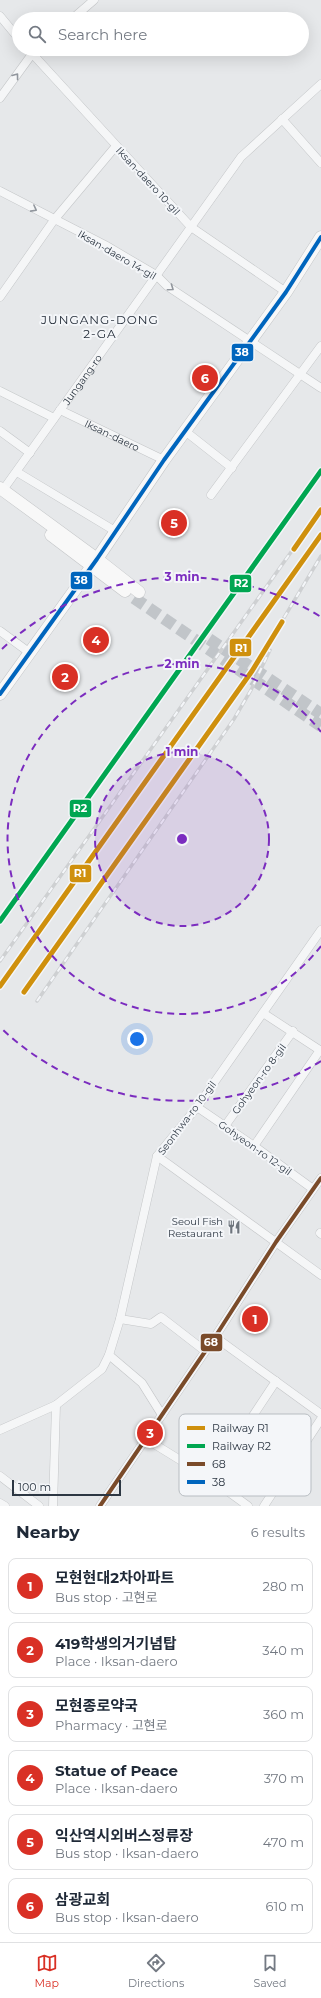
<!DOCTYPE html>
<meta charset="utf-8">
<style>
:root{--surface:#fff;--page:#f2f2f3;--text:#1f2937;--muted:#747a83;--line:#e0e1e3;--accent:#d93025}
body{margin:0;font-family:Montserrat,"Noto Sans KR",sans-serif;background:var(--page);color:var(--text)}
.scale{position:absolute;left:12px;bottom:10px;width:109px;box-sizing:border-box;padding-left:4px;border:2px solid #2d3743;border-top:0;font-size:11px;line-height:14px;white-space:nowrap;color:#2d3743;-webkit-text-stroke:3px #f4f6f9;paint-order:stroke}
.you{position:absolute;left:137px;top:1039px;width:14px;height:14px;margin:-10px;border:3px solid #fff;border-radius:50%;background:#1a73e8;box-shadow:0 0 0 6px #1a73e833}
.badge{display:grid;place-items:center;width:26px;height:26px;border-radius:50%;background:var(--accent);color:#fff;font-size:13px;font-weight:700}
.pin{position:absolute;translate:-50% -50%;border:2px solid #fff;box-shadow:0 1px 4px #0006}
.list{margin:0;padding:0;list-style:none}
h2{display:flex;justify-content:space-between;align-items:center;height:52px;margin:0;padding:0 16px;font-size:17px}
h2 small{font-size:13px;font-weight:400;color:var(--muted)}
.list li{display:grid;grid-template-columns:26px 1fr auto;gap:12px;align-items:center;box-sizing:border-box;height:56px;margin:0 8px 8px;padding:0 8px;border:1px solid var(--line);border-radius:8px}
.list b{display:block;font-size:15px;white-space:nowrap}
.list p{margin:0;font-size:13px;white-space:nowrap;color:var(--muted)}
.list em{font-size:13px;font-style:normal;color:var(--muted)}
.icon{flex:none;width:22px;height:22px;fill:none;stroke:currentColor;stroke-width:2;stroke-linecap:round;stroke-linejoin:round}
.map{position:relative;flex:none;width:321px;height:1506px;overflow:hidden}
.search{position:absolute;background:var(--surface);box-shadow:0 4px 16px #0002;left:12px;right:12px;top:12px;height:44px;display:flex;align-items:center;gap:10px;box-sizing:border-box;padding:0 14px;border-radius:22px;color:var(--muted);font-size:15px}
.sheet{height:436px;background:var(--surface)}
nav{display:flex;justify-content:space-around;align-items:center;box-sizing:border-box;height:56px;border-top:1px solid var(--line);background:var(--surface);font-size:11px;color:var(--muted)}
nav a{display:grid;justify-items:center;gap:2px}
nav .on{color:var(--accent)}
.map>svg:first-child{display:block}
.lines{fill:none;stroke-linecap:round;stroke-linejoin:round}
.secondary-tunnel{stroke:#c1c5c9;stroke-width:12;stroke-dasharray:12 6;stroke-linecap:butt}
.street-casing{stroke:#c4c6c8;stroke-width:9}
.secondary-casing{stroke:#c4c6c8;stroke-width:13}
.street{stroke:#f5f6f7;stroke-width:8}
.secondary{stroke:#f8f8f8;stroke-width:12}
.rail-casing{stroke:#ced0d2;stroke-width:3.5}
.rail{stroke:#f4f6f9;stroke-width:2;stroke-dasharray:6;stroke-linecap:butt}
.bus-1-casing{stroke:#f4f6f9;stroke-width:7}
.bus-2-casing{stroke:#f4f6f9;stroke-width:7}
.bus-1{stroke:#7a4b2a;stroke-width:4}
.bus-2{stroke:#0065bd;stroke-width:4}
.rail-1-casing{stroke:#f4f6f9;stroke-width:8}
.rail-2-casing{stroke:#f4f6f9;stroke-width:8}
.rail-1{stroke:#cf900d;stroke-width:5}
.rail-2{stroke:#00a651;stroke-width:5}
.oneway{stroke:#91969d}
.ring{fill:none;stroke:#7b2cbf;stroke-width:2;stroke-dasharray:7 5}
.labels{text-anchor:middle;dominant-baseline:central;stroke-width:4;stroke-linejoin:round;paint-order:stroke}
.street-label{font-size:10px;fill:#2d3743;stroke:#f4f6f9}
.poi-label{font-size:10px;fill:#2d3743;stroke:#f4f6f9;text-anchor:end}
.quarter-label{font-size:12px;letter-spacing:1px;fill:#1f2834;stroke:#f4f6f9}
.key{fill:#f4f6f9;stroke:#b8bdc2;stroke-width:1}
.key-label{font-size:11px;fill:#2d3743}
.centre{fill:#7b2cbf;stroke:#f4f6f9;stroke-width:2}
.ring-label{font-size:12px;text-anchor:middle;font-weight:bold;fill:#7b2cbf;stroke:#f4f6f9;stroke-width:4;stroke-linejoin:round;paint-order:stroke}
.line-badge{stroke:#f4f6f9;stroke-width:1.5}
.badge-label{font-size:11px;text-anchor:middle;font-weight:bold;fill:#fff}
</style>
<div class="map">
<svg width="321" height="1506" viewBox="0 0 321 1506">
<rect width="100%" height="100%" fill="#e6e8ea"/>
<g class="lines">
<!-- secondary-tunnel -->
<g class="secondary-tunnel">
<polyline points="134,598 321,726"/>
<polyline points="209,639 321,714"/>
</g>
<!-- street casing -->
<g class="street-casing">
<g id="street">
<polyline points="0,16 19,39"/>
<polyline points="72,19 94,0"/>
<polyline points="28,49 191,227 286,292"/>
<polyline points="0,98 32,54 38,49"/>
<polyline points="282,119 321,163"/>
<polyline points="0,191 105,245 156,275 167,286 321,388"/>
<polyline points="0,297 54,220 116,146"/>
<polyline points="0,391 54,418"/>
<path id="s1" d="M60 410 164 460"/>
<polyline points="0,431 30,453"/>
<polyline points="185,431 232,468"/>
<polyline points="17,472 115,531"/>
<path id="s2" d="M3 490 241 157 321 84"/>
<polyline points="211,495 321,346"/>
<polyline points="0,631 30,653"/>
<polyline points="263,1013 321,1051"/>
<polyline points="197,1107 254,1146 313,1189"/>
<polyline points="225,1126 293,1031"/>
<polyline points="254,1146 320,1050"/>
<polyline points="157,1156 321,1275"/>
<polyline points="320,1233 321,1234"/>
<polyline points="120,1319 151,1324 161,1317 205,1351"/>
<polyline points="215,1337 321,1414"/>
<polyline points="109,1355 142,1383 162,1415"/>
<polyline points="0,1430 56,1405 102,1369 109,1355 120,1319 157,1156 197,1107 321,930"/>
<polyline points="146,1439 211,1479 248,1506"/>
<polyline points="0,1476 39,1506"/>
<polyline points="211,1479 276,1381"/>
<polyline points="0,1503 5,1506"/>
<polyline points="53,1506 56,1405"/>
<polyline points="100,1506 215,1337 276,1242 321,1178"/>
<polyline points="264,1506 321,1419"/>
</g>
</g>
<!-- secondary casing -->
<g class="secondary-casing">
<g id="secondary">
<polyline points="0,488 97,559 139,592"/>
<polyline points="51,535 125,591"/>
<polyline points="0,694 97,559 164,460 286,292 321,237"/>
</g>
</g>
<!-- street -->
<use href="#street" class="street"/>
<!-- secondary -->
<use href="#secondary" class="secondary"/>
<!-- rail casing -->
<g class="rail-casing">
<g id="rail">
<polyline points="0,921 321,471"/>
<polyline points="0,961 321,510"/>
<polyline points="0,986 321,535"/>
<polyline points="24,992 252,671 321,556"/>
<polyline points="37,1001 234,719 251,690 270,650"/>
</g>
</g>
<!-- rail -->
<use href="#rail" class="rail"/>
<!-- bus-1 casing -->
<g class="bus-1-casing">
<polyline id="bus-1" points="100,1506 215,1337 276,1242 321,1178"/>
</g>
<!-- bus-2 casing -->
<g class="bus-2-casing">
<polyline id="bus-2" points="0,694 97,559 164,460 286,292 321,237"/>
</g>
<!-- bus-1 -->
<use href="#bus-1" class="bus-1"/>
<!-- bus-2 -->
<use href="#bus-2" class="bus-2"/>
<!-- rail-1 casing -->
<g class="rail-1-casing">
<g id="rail-1">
<polyline points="294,549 321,510"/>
<polyline points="0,986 321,535"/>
<polyline points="24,992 252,671 282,622"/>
</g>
</g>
<!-- rail-2 casing -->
<g class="rail-2-casing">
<polyline id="rail-2" points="0,921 321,471"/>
</g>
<!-- rail-1 -->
<use href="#rail-1" class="rail-1"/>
<!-- rail-2 -->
<use href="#rail-2" class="rail-2"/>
</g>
<!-- one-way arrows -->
<defs><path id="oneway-chevron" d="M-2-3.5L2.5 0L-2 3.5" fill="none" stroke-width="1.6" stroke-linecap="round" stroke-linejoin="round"/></defs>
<g class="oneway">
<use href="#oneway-chevron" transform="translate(16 76) rotate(-53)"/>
<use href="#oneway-chevron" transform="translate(34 209) rotate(28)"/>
<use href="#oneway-chevron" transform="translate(171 288) rotate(35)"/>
</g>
<!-- distance rings -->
<circle cx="182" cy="839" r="87" fill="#7b2cbf" fill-opacity=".12"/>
<g class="ring">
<circle cx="182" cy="839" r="87"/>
<path d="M321 946A175 175 0 1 1 321 732"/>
<path d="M321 1061A262 262 0 0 1 2 1029M2 649A262 262 0 0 1 321 617"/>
</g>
<!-- icons -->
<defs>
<g id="restaurant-bare" transform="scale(1.08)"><path d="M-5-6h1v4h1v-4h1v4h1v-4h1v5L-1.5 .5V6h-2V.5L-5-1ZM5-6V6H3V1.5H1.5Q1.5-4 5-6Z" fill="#6e757d" stroke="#f4f6f9" stroke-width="2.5" paint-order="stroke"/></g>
</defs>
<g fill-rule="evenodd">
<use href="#restaurant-bare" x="234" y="1227"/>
</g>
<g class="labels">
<!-- street labels -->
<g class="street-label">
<text transform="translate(148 181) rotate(47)">Iksan-daero 10-gil</text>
<text transform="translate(117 255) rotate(30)">Iksan-daero 14-gil</text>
<text stroke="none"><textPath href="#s2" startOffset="136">Jungang-ro</textPath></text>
<text stroke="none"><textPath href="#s1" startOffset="58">Iksan-daero</textPath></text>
<text transform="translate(259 1079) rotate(-54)">Gohyeon-ro 8-gil</text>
<text transform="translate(187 1118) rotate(-53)">Seonhwa-ro 10-gil</text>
<text transform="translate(255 1148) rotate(35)">Gohyeon-ro 12-gil</text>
</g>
<!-- poi labels -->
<g class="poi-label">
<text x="223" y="1221">Seoul Fish<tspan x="223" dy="12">Restaurant</tspan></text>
</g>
<!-- quarter labels -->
<g class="quarter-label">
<text x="100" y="319">JUNGANG-DONG<tspan x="100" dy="14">2-GA</tspan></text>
</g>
</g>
<!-- legend -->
<rect x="179" y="1414" width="132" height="82" rx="6" class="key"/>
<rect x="187" y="1426" width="18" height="4" fill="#cf900d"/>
<rect x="187" y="1444" width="18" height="4" fill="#00a651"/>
<rect x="187" y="1462" width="18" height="4" fill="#7a4b2a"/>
<rect x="187" y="1480" width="18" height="4" fill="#0065bd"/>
<g class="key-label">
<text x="212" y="1432">Railway R1</text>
<text x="212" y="1450">Railway R2</text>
<text x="212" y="1468">68</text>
<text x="212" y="1486">38</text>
</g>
<circle cx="182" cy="839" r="6" class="centre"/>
<g class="ring-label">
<text x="182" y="581">3 min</text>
<text x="182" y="668">2 min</text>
<text x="182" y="756">1 min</text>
</g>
<g class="line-badge">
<rect x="231" y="343" width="23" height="19" rx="4" fill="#0065bd"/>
<rect x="70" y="571" width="23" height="19" rx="4" fill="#0065bd"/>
<rect x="229" y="574" width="23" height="19" rx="4" fill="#00a651"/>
<rect x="229" y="638" width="23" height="19" rx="4" fill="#cf900d"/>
<rect x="69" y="799" width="23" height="19" rx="4" fill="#00a651"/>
<rect x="69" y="864" width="23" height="19" rx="4" fill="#cf900d"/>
<rect x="200" y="1333" width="23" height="19" rx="4" fill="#7a4b2a"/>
</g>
<g class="badge-label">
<text x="242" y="356">38</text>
<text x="81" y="584">38</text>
<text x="241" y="587">R2</text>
<text x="241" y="652">R1</text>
<text x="80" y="812">R2</text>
<text x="80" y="877">R1</text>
<text x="211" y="1346">68</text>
</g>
</svg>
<div class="scale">100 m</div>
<div class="you"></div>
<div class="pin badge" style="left:255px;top:1319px">1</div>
<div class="pin badge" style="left:65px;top:677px">2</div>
<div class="pin badge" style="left:150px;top:1433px">3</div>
<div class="pin badge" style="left:96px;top:640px">4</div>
<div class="pin badge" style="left:174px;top:523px">5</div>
<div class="pin badge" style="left:205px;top:378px">6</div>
<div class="search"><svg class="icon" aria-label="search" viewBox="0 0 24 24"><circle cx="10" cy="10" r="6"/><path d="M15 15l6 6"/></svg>Search here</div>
</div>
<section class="sheet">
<h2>Nearby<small>6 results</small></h2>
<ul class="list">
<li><span class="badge">1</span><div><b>모현현대2차아파트</b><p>Bus stop · 고현로</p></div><em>280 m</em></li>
<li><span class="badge">2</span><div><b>419학생의거기념탑</b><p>Place · Iksan-daero</p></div><em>340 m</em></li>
<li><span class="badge">3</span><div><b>모현종로약국</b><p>Pharmacy · 고현로</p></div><em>360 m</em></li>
<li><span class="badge">4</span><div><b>Statue of Peace</b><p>Place · Iksan-daero</p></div><em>370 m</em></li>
<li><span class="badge">5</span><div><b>익산역시외버스정류장</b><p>Bus stop · Iksan-daero</p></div><em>470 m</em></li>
<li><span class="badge">6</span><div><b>삼광교회</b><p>Bus stop · Iksan-daero</p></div><em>610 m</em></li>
</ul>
</section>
<nav>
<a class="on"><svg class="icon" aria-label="map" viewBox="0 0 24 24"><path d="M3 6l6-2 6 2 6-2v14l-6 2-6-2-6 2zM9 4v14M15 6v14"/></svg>Map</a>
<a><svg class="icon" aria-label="directions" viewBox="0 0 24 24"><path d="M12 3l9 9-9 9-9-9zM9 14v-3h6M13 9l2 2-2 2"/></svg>Directions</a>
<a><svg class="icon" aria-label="saved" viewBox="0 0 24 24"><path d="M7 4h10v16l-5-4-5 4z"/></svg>Saved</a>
</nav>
